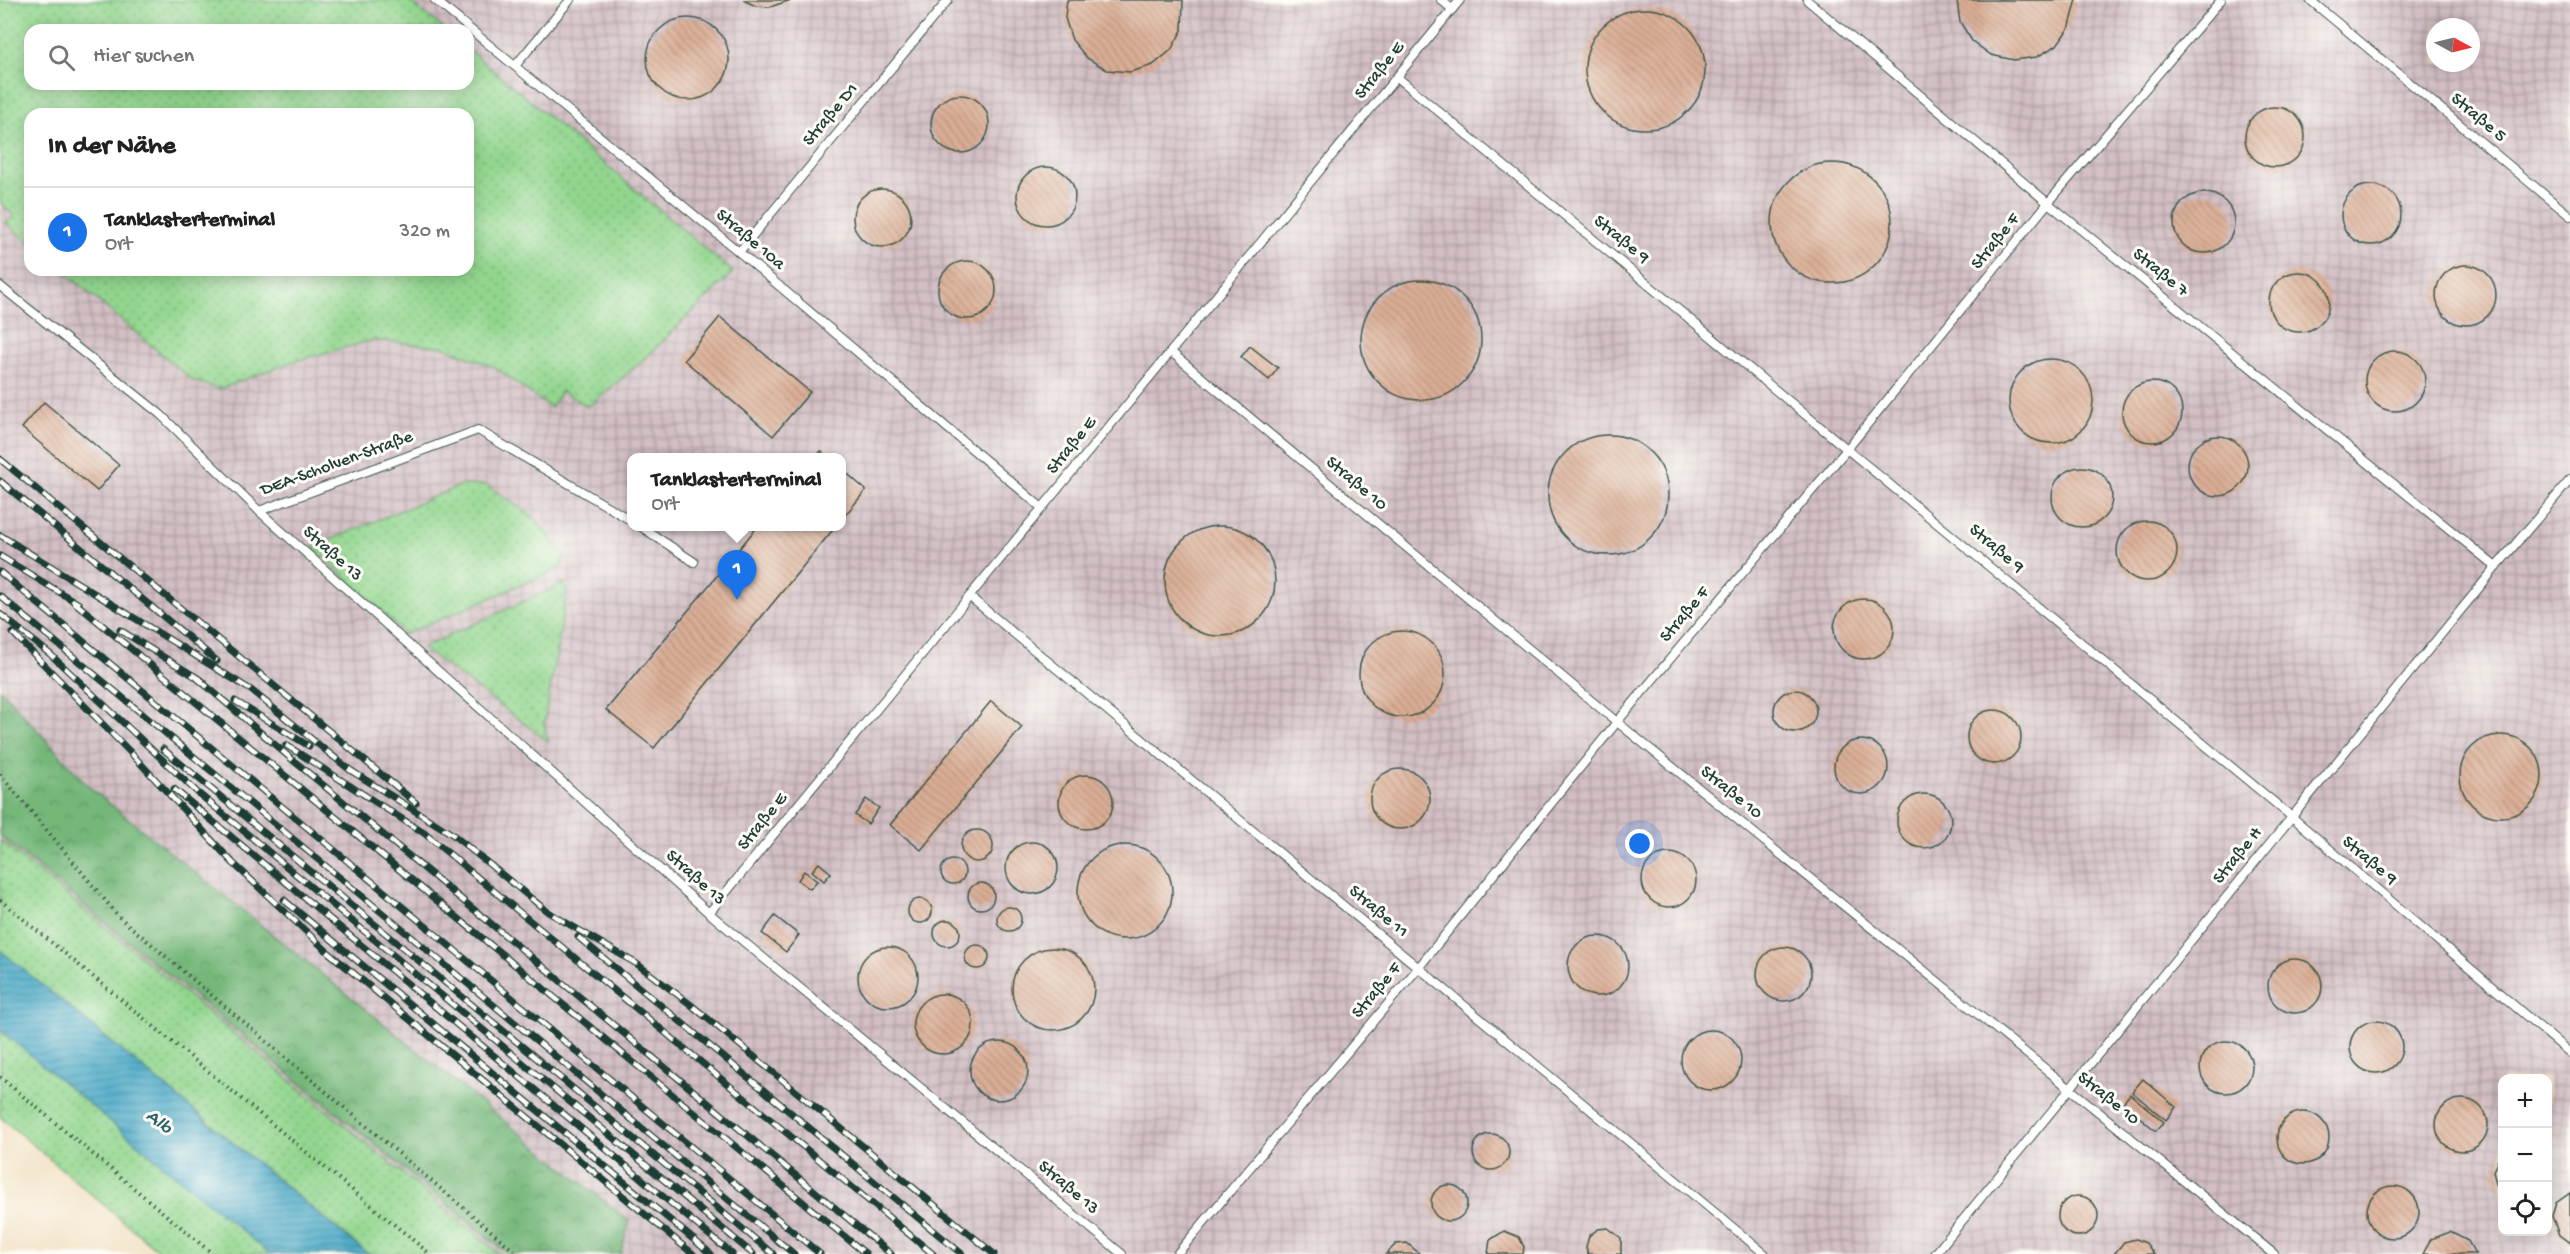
<!DOCTYPE html>
<html lang="de">
<meta charset="utf-8">
<style>
:root{--surface:#fff;--page:#f2f2f2;--text:#202124;--muted:#757577;--line:#e0e0e0;--accent:#1a73e8}
body{margin:0;font-family:"Gochi Hand",sans-serif;background:var(--page);color:var(--text)}
.controls{position:absolute;right:18px;bottom:18px;display:grid;overflow:hidden;border-radius:12px;box-shadow:0 3px 15px #0003}
.controls button{width:54px;height:54px;display:grid;place-items:center;padding:0;border:0;border-bottom:2px solid var(--line);background:var(--surface);color:var(--text);font:30px sans-serif}
.compass{position:absolute;left:2426px;top:18px;width:54px;height:54px;border-radius:50%;background:var(--surface);box-shadow:0 3px 15px #0003;rotate:97deg}
.you{position:absolute;left:1640px;top:844px;width:21px;height:21px;margin:-15px;border:4px solid #fff;border-radius:50%;background:#1a73e8;box-shadow:0 0 0 9px #1a73e833}
.badge{display:grid;place-items:center;width:39px;height:39px;border-radius:50%;background:var(--accent);color:#fff;font-size:20px;font-weight:700}
.pin{position:absolute;translate:-50% -50px;filter:drop-shadow(0 2px 3px #0008)}
.pin::after{content:'';position:absolute;top:32px;width:21px;height:18px;background:inherit;clip-path:polygon(0 0,100% 0,50% 100%)}
.popup{position:absolute;left:627px;top:453px;width:219px;height:78px;box-sizing:border-box;display:grid;place-content:center;border-radius:12px;background:var(--surface);filter:drop-shadow(0 2px 4px #0005);font-size:20px;white-space:nowrap;color:var(--muted)}
.popup b{font-size:22px;color:var(--text)}
.popup::after{content:'';position:absolute;left:50%;top:100%;margin-left:-12px;border:12px solid transparent;border-top-color:var(--surface)}
.list{margin:0;padding:0;list-style:none}
h2{display:flex;justify-content:space-between;align-items:center;height:78px;margin:0;padding:0 24px;font-size:26px}
h2 small{font-size:20px;font-weight:400;color:var(--muted)}
.list li{display:grid;grid-template-columns:39px 1fr auto;gap:18px;align-items:center;box-sizing:border-box;height:90px;padding:0 24px;border-top:2px solid var(--line)}
.list b{display:block;font-size:22px;white-space:nowrap}
.list p{margin:0;font-size:20px;white-space:nowrap;color:var(--muted)}
.list em{font-size:20px;font-style:normal;color:var(--muted)}
.icon{flex:none;width:33px;height:33px;fill:none;stroke:currentColor;stroke-width:2;stroke-linecap:round;stroke-linejoin:round}
.map{position:relative;flex:none;width:2570px;height:1254px;overflow:hidden}
.search{position:absolute;background:var(--surface);box-shadow:0 3px 15px #0003;left:24px;top:24px;width:450px;height:66px;display:flex;align-items:center;gap:15px;box-sizing:border-box;padding:0 21px;border-radius:18px;color:var(--muted);font-size:22px}
.panel{position:absolute;background:var(--surface);box-shadow:0 3px 15px #0003;left:24px;top:108px;width:450px;height:168px;border-radius:18px}
.map>svg:first-child{display:block}
.industrial{fill:url(#industrial-grid);fill-rule:evenodd}
.grass{fill:url(#grass-dots);stroke:#588a61;stroke-width:1.5}
.forest{fill:url(#forest-crowns);stroke:#4a7a56;stroke-width:1.5}
.water{fill:url(#water-rules);stroke:#34737e;stroke-width:1.5}
.building{fill:url(#building-back-hatch)}
.lines{fill:none;stroke-linecap:round;stroke-linejoin:round}
.service-casing{stroke:#3f564a;stroke-width:10}
.path{stroke:#3f564a;stroke-width:4;stroke-dasharray:1.5 4.5;stroke-linecap:butt}
.service{stroke:#fff;stroke-width:8}
.rail-casing{stroke:#1f3d34;stroke-width:7}
.rail{stroke:#fdfcf7;stroke-width:4.5;stroke-dasharray:14;stroke-linecap:butt}
.labels{text-anchor:middle;dominant-baseline:central;stroke-width:6;stroke-linejoin:round;paint-order:stroke}
.street-label{font-size:18px;fill:#1f3d34;stroke:#fdfcf7}
.water-label{font-size:20px;font-style:italic;fill:#2d6367;stroke:#fdfcf7}
</style>
<div class="map">
<svg width="2570" height="1254" viewBox="0 0 2570 1254">
<defs>
<pattern id="industrial-grid" width="8" height="8" patternUnits="userSpaceOnUse" patternTransform="scale(1.5)"><rect width="8" height="8" fill="#d2bec3"/><path d="M0 4h8M4 0v8" fill="none" stroke="#aa9c9f"/></pattern>
<pattern id="grass-dots" width="8" height="8" patternUnits="userSpaceOnUse" patternTransform="scale(1.5)"><rect width="8" height="8" fill="#92d68e"/><path d="M2 2h.1M6 6h.1" fill="none" stroke="#77af75" stroke-width="1.8" stroke-linecap="round"/></pattern>
<pattern id="forest-crowns" width="20" height="18" patternUnits="userSpaceOnUse" patternTransform="scale(1.5)"><rect width="20" height="18" fill="#75b779"/><path d="M2 6a3 3 0 1 1 6 0M12 15a3 3 0 1 1 6 0" fill="none" stroke="#5f9664"/></pattern>
<pattern id="water-rules" width="6" height="5" patternUnits="userSpaceOnUse" patternTransform="scale(1.5)"><rect width="6" height="5" fill="#48a9c7"/><path d="M0 2.5h6" fill="none" stroke="#3b8ba2"/></pattern>
<pattern id="building-back-hatch" width="6" height="6" patternUnits="userSpaceOnUse" patternTransform="scale(1.5)"><rect width="6" height="6" fill="#dbae95"/><path d="M-1 5l2 2M0 0l6 6M5-1l2 2" fill="none" stroke="#b18f7a"/></pattern>
</defs>
<rect width="100%" height="100%" fill="#fdfcf7"/>
<filter id="ink" filterUnits="userSpaceOnUse"><feTurbulence type="fractalNoise" baseFrequency=".0167" numOctaves="2"/><feDisplacementMap in="SourceGraphic" scale="12" xChannelSelector="R" yChannelSelector="G"/><feConvolveMatrix kernelMatrix="1 2 1 2 8 2 1 2 1" color-interpolation-filters="sRGB"/></filter>
<filter id="wash" filterUnits="userSpaceOnUse"><feTurbulence type="fractalNoise" baseFrequency=".008" numOctaves="4" result="noise"/><feDisplacementMap in="SourceGraphic" scale="24" xChannelSelector="R" yChannelSelector="G"/><feGaussianBlur stdDeviation="1.35" result="paint"/><feColorMatrix in="noise" values="0 0 0 0 0 0 0 0 0 0 0 0 0 0 0 0 0 1.4 0 .05"/><feComposite in="paint" operator="in"/></filter>
<g filter="url(#wash)">
<rect width="100%" height="100%" fill="#f3e2c6"/>
<!-- industrial -->
<path class="industrial" d="M0 0H2570V1254H501L0 839ZM2435 27H2471V63H2435ZM30 30H468V84H30ZM30 114H468V270H30ZM632 458H842V526H632ZM2502 1078H2548V1232H2502Z"/>
<!-- grass -->
<g class="grass">
<polygon points="0,0 409,0 445,30 30,30 30,84 468,84 468,49 733,272 649,355 588,407 561,391 551,408 494,367 444,347 373,340 288,363 220,389 193,381 62,270 468,270 468,114 30,114 30,243 6,223 14,216 0,202"/>
<polygon points="462,485 487,485 534,518 565,556 561,568 405,634 313,547"/>
<polygon points="564,583 567,591 544,725 548,741 422,648"/>
<polygon points="0,840 500,1254 368,1254 0,950"/>
<polygon points="0,1030 270,1254 162,1254 0,1117"/>
</g>
<!-- forest -->
<polygon class="forest" points="0,689 89,787 629,1221 621,1254 508,1254 0,836"/>
<!-- water -->
<polygon class="water" points="0,950 344,1235 368,1254 270,1254 0,1030"/>
<g id="blocks">
<!-- building -->
<g class="building">
<polygon points="743,0 791,0 770,7 756,6"/>
<polygon points="1067,0 1183,0 1182,30 1171,50 1153,65 1130,72 1107,70 1087,58 1072,40 1065,18"/>
<polygon points="1957,0 2076,0 2076,3 2070,26 2057,45 2037,57 2014,60 1991,55 1972,41 1960,22"/>
<circle cx="1645" cy="69" r="60"/>
<circle cx="688" cy="59" r="41"/>
<circle cx="960" cy="124" r="29"/>
<circle cx="2275" cy="137" r="30"/>
<circle cx="1832" cy="223" r="60"/>
<circle cx="1046" cy="196" r="29"/>
<circle cx="2371" cy="215" r="30"/>
<circle cx="882" cy="218" r="29"/>
<circle cx="2204" cy="223" r="30"/>
<circle cx="967" cy="290" r="29"/>
<circle cx="2466" cy="295" r="30"/>
<circle cx="2299" cy="302" r="30"/>
<circle cx="1421" cy="340" r="60"/>
<polygon points="720,317 810,392 773,436 684,360"/>
<polygon points="1250,346 1278,368 1269,380 1241,357"/>
<circle cx="2395" cy="381" r="30"/>
<circle cx="2051" cy="401" r="42"/>
<circle cx="2152" cy="412" r="30"/>
<polygon points="44,402 119,465 97,491 22,428"/>
<circle cx="1608" cy="495" r="60"/>
<circle cx="2218" cy="466" r="30"/>
<polygon points="821,451 828,458 816,458"/>
<circle cx="2082" cy="497" r="30"/>
<polygon points="842,469 866,490 842,519"/>
<circle cx="2147" cy="551" r="30"/>
<polygon points="758,526 836,526 654,748 606,710"/>
<circle cx="1220" cy="581" r="55"/>
<circle cx="1864" cy="629" r="30"/>
<circle cx="1402" cy="674" r="43"/>
<circle cx="1795" cy="711" r="21"/>
<polygon points="991,701 1022,727 921,850 890,825"/>
<circle cx="1994" cy="737" r="27"/>
<circle cx="2501" cy="776" r="41"/>
<circle cx="1861" cy="767" r="27"/>
<circle cx="1400" cy="799" r="30"/>
<circle cx="1086" cy="802" r="27"/>
<circle cx="1924" cy="821" r="27"/>
<polygon points="866,799 879,808 868,824 855,815"/>
<circle cx="977" cy="846" r="16"/>
<circle cx="1032" cy="868" r="26"/>
<circle cx="1125" cy="892" r="47"/>
<circle cx="1669" cy="880" r="27"/>
<circle cx="953" cy="872" r="12"/>
<polygon points="819,863 831,873 824,881 812,871"/>
<polygon points="804,871 817,881 810,889 798,880"/>
<circle cx="981" cy="896" r="13"/>
<circle cx="920" cy="911" r="12"/>
<circle cx="1009" cy="919" r="12"/>
<polygon points="775,916 799,935 786,952 762,933"/>
<circle cx="947" cy="933" r="13"/>
<circle cx="1598" cy="966" r="30"/>
<circle cx="977" cy="957" r="12"/>
<circle cx="888" cy="977" r="30"/>
<circle cx="1784" cy="974" r="27"/>
<circle cx="1053" cy="989" r="41"/>
<circle cx="2295" cy="986" r="27"/>
<circle cx="943" cy="1024" r="30"/>
<circle cx="2376" cy="1047" r="26"/>
<circle cx="1711" cy="1060" r="30"/>
<circle cx="2226" cy="1067" r="26"/>
<circle cx="999" cy="1071" r="29"/>
<polygon points="2143,1079 2176,1107 2166,1120 2132,1092"/>
<polygon points="2130,1094 2164,1122 2156,1131 2123,1103"/>
<circle cx="2462" cy="1125" r="26"/>
<circle cx="2303" cy="1138" r="26"/>
<circle cx="1491" cy="1152" r="18"/>
<polygon points="2502,1151 2502,1193 2496,1184 2493,1171"/>
<circle cx="1449" cy="1203" r="18"/>
<circle cx="2393" cy="1212" r="26"/>
<polygon points="2570,1193 2570,1243 2559,1235 2552,1216 2556,1203"/>
<circle cx="2078" cy="1216" r="20"/>
<polygon points="1608,1228 1621,1238 1621,1254 1588,1254 1586,1247 1589,1236 1598,1229"/>
<polygon points="1504,1231 1519,1237 1524,1247 1523,1254 1488,1254 1490,1240"/>
<polygon points="2450,1232 2468,1241 2475,1254 2423,1254 2431,1239"/>
<polygon points="2136,1239 2146,1243 2154,1254 2114,1254 2124,1242"/>
<polygon points="1407,1243 1420,1254 1386,1254 1396,1244"/>
</g>
</g>
</g>
<g filter="url(#ink)">
<use href="#blocks" fill-opacity="0" stroke="#3f564a" stroke-width="1.5"/>
<g class="lines">
<!-- service casing -->
<g class="service-casing">
<g id="service">
<polyline points="435,0 739,252 1042,508"/>
<polyline points="1441,0 1452,9"/>
<polyline points="1807,0 2048,203 2496,567"/>
<polyline points="2310,0 2570,216"/>
<polyline points="515,66 570,0"/>
<polyline points="1397,77 2292,817 2570,1053"/>
<polyline points="739,252 948,0"/>
<polyline points="0,286 160,414 259,511 478,430 632,521"/>
<polyline points="1171,352 1617,722 2274,1254"/>
<polyline points="259,511 709,913 1122,1254"/>
<polyline points="640,526 694,562"/>
<polyline points="970,597 1765,1254"/>
<polyline points="709,913 1460,0"/>
<polyline points="1177,1254 1419,967 1617,722 1848,448 2048,203 2221,0"/>
<polyline points="1935,1254 2496,567 2570,480"/>
</g>
</g>
<!-- path -->
<g class="path">
<polyline points="0,774 119,917 518,1254"/>
<polyline points="0,900 430,1254"/>
<polyline points="0,1077 213,1254"/>
</g>
<!-- service -->
<use href="#service" class="service"/>
<!-- rail casing -->
<g class="rail-casing">
<g id="rail">
<polyline points="0,459 416,803"/>
<polyline points="0,481 217,661"/>
<polyline points="0,535 251,690 350,770 452,834 548,912 637,964 690,1004 994,1254"/>
<polyline points="0,556 79,604"/>
<polyline points="0,572 820,1254"/>
<polyline points="0,596 794,1254"/>
<polyline points="73,601 866,1254"/>
<polyline points="0,614 50,654 198,793 753,1254"/>
<polyline points="120,630 204,682"/>
<polyline points="13,633 129,751 233,863 328,952 693,1254"/>
<polyline points="197,678 294,761 891,1254"/>
<polyline points="235,701 309,746"/>
<polyline points="286,745 424,833 933,1254"/>
<polyline points="163,749 773,1254"/>
<polyline points="174,789 732,1254"/>
<polyline points="284,900 711,1254"/>
<polyline points="578,937 962,1254"/>
</g>
</g>
<!-- rail -->
<use href="#rail" class="rail"/>
</g>
</g>
<g class="labels">
<!-- street labels -->
<g class="street-label">
<text transform="translate(1380 71) rotate(-51)">Straße E</text>
<text transform="translate(831 115) rotate(-50)">Straße D1</text>
<text transform="translate(2478 118) rotate(40)">Straße 5</text>
<text transform="translate(750 240) rotate(40)">Straße 10a</text>
<text transform="translate(1621 240) rotate(39)">Straße 9</text>
<text transform="translate(1996 242) rotate(-51)">Straße F</text>
<text transform="translate(2160 273) rotate(39)">Straße 7</text>
<text transform="translate(1072 446) rotate(-51)">Straße E</text>
<text transform="translate(337 464) rotate(-20)">DEA-Scholven-Straße</text>
<text transform="translate(1356 484) rotate(40)">Straße 10</text>
<text transform="translate(1996 549) rotate(40)">Straße 9</text>
<text transform="translate(332 554) rotate(42)">Straße 13</text>
<text transform="translate(1685 615) rotate(-50)">Straße F</text>
<text transform="translate(1731 793) rotate(39)">Straße 10</text>
<text transform="translate(763 822) rotate(-51)">Straße E</text>
<text transform="translate(2238 856) rotate(-51)">Straße H</text>
<text transform="translate(2369 861) rotate(40)">Straße 9</text>
<text transform="translate(695 878) rotate(42)">Straße 13</text>
<text transform="translate(1378 912) rotate(40)">Straße 11</text>
<text transform="translate(1377 991) rotate(-50)">Straße F</text>
<text transform="translate(2108 1099) rotate(39)">Straße 10</text>
<text transform="translate(1068 1188) rotate(40)">Straße 13</text>
</g>
<!-- water labels -->
<g class="water-label">
<text transform="translate(158 1123) rotate(40)">Alb</text>
</g>
</g>
</svg>
<div class="controls">
<button>+</button>
<button>−</button>
<button><svg class="icon" aria-label="locate" viewBox="0 0 24 24"><circle cx="12" cy="12" r="6"/><path d="M12 2v4M12 18v4M2 12h4M18 12h4"/></svg></button>
</div>
<svg class="compass" viewBox="-18 -18 36 36"><path d="M0-13l5 13h-10z" fill="#e53935"/><path d="M0 13l5-13h-10z" fill="#757577"/></svg>
<div class="you"></div>
<div class="pin badge" style="left:737px;top:600px">1</div>
<div class="popup"><b>Tanklasterterminal</b>Ort</div>
<div class="search"><svg class="icon" aria-label="search" viewBox="0 0 24 24"><circle cx="10" cy="10" r="6"/><path d="M15 15l6 6"/></svg>Hier suchen</div>
<section class="panel">
<h2>In der Nähe<small></small></h2>
<ul class="list">
<li><span class="badge">1</span><div><b>Tanklasterterminal</b><p>Ort</p></div><em>320 m</em></li>
</ul>
</section>
</div>
